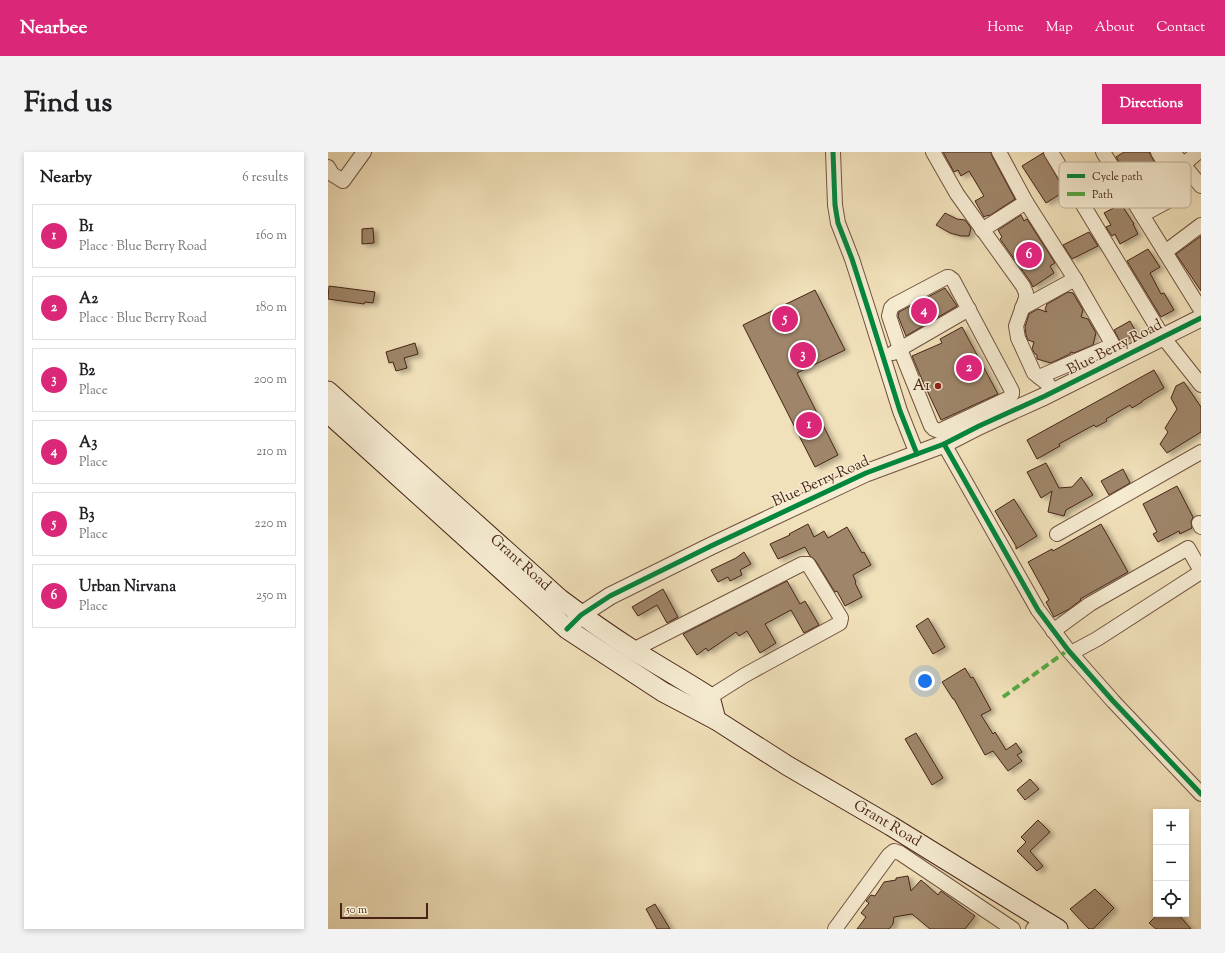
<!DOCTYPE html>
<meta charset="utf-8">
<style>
:root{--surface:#fff;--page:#f2f2f2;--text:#202124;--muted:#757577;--line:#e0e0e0;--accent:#db2777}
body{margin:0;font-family:"Sorts Mill Goudy",serif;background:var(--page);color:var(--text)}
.controls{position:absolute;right:12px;bottom:12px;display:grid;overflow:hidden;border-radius:0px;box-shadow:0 2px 6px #0003}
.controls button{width:36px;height:36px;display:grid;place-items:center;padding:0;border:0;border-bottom:1px solid var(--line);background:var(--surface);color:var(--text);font:20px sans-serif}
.scale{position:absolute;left:12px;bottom:10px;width:88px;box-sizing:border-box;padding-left:4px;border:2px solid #472416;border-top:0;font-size:11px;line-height:14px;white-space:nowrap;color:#472416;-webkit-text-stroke:3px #f6ecd2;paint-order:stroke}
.you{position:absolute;left:597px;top:529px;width:14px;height:14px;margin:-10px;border:3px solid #fff;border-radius:50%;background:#1a73e8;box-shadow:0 0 0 6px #1a73e833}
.badge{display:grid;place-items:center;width:26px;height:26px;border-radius:50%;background:var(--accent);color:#fff;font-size:13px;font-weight:700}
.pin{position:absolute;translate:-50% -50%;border:2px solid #fff;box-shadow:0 1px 4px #0006}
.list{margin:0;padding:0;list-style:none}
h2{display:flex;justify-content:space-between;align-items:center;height:52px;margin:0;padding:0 16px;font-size:17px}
h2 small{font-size:13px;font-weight:400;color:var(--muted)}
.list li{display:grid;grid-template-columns:26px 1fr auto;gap:12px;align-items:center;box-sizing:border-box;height:64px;margin:0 8px 8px;padding:0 8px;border:1px solid var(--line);border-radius:0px}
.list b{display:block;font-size:15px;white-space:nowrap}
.list p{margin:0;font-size:13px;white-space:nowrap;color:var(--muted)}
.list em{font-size:13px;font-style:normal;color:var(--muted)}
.icon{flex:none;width:22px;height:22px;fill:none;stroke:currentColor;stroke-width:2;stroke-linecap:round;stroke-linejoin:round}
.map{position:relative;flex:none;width:873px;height:777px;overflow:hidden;border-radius:0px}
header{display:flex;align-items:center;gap:24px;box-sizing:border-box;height:56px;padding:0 20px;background:var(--accent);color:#fff}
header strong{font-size:19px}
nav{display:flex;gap:22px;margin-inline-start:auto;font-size:14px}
.intro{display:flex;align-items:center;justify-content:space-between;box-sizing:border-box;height:96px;padding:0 24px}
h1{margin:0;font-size:28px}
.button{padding:10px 18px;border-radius:0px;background:var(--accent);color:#fff;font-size:14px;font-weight:700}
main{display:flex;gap:24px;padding:0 24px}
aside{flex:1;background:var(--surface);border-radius:0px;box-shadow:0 2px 6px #0003}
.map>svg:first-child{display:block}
.building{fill:#9f866b;stroke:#472416;filter:url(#shadow)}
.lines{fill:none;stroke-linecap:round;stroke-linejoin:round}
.minor-casing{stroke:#72533f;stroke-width:16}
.tertiary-casing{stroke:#72533f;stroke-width:19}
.secondary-casing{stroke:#472416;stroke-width:21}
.minor{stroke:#f6ecd2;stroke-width:14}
.tertiary{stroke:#f6ecd2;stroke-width:17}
.secondary{stroke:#f6ecd2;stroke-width:19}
.quiet{stroke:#56aa42;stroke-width:4;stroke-dasharray:8 4;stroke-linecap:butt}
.cycleway-casing{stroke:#f6ecd2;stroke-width:8}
.cycleway{stroke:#00873e;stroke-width:5}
.poi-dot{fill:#8f2418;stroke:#f6ecd2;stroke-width:1.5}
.labels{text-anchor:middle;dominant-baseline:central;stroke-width:3;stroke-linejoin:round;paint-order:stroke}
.street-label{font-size:15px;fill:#472416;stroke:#f6ecd2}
.poi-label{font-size:15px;fill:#472416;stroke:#f6ecd2;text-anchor:end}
.key{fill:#f6ecd2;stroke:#c2b09a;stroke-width:1}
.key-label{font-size:11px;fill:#472416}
</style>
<header>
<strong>Nearbee</strong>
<nav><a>Home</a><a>Map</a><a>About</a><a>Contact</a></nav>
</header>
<div class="intro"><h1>Find us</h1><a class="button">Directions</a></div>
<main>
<aside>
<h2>Nearby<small>6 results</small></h2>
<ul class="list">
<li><span class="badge">1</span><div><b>B1</b><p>Place · Blue Berry Road</p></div><em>160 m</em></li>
<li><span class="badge">2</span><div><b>A2</b><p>Place · Blue Berry Road</p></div><em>180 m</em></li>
<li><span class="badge">3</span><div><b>B2</b><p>Place</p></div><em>200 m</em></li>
<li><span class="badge">4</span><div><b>A3</b><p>Place</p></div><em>210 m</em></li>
<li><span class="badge">5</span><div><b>B3</b><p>Place</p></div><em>220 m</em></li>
<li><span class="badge">6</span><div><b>Urban Nirvana</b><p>Place</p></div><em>250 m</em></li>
</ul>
</aside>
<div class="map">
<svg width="873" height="777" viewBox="0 0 873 777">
<defs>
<filter id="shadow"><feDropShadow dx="4.5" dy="2.5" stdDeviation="2" flood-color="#0004"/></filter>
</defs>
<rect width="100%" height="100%" fill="#f1e1ba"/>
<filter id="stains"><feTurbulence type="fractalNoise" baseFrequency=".005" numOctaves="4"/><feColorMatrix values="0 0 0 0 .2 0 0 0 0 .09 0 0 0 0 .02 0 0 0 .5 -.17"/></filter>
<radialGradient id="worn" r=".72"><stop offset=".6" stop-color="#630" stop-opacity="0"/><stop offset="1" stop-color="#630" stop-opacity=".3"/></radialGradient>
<!-- building -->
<g class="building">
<polygon points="615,0 663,0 664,4 687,47 661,64 660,63 656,65 647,49 656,44 641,19 633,24 630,18 626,20"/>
<polygon points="796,0 821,0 823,4 841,34 817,50 788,5"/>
<polygon points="715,1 737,39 718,51 694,14"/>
<polygon points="793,52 806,72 805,72 810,82 792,92 787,82 784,84 778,75 783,73 776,61"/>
<polygon points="617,61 629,67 637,68 643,76 641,84 633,84 622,81 608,73"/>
<polygon points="693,63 696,69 699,67 727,111 722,114 726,121 705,135 702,129 672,87 674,85 670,78"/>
<polygon points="45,76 46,91 34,92 34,77"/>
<polygon points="761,80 770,94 744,107 735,93"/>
<polygon points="873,84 873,139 848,102"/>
<polygon points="820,97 832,115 822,121 833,142 836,141 846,158 833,165 799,109"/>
<polygon points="1,134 47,140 45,151 37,150 36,152 0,147"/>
<polygon points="617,136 629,154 578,184 570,164 571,160"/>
<polygon points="487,138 517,198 469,221 510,303 487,315 415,173"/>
<polygon points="740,140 745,141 755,158 753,165 760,167 768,181 765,193 746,201 743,200 742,202 723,211 709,207 709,203 707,202 704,197 706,190 700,188 698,183 697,175 701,162 710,157 719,160 717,157 719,152"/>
<polygon points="802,169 809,182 793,191 786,178"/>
<polygon points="634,175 670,242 613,268 595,230 584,204 614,191 612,187"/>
<polygon points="87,191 90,202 76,206 79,216 68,219 65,210 61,211 58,200"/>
<polygon points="826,218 836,236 814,249 814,250 804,256 802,253 778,267 779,269 768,275 766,273 731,292 732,294 709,307 699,288"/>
<polygon points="856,230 873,255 873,280 839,301 832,292 840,280 837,276 849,257 843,246 848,234"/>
<polygon points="718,311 731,336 744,335 753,325 765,343 738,358 736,364 720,360 724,339 713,346 699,320"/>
<polygon points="795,317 802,331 781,343 773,329"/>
<polygon points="849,334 865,365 863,370 864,376 852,382 851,379 830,390 825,382 829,380 815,352"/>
<polygon points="686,347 709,384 688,397 688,394 667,359"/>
<polygon points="480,372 486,385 496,379 500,386 519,375 534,401 536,400 543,413 525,423 528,430 527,431 534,445 517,454 509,439 507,440 487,408 482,404 477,395 450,407 442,392 462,383 461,382"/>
<polygon points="773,372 800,420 752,447 753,448 741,457 726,465 718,450 721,448 700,410 724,397 725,399"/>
<polygon points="416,400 423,412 412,418 414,423 402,429 400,425 390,430 383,418 408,406"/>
<polygon points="459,429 472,452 477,449 491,473 476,481 463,458 437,472 448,491 432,501 419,479 411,484 408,480 380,499 378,496 369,503 355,482"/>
<polygon points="335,437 350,465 339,471 329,453 310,464 304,455"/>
<polygon points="600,466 617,495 605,502 588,474"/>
<polygon points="637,516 643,526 645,525 663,558 653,563 665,582 667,580 678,598 688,591 694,600 689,603 694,609 680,619 665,599 657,603 626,547 625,547 614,530"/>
<polygon points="588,581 615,626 604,633 577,587"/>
<polygon points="702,627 711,637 697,648 689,638"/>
<polygon points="710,668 722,680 702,699 715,714 709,719 689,699 698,690 693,685"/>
<polygon points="580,724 583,739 593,728 610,743 613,739 647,764 637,777 602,777 584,762 566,765 565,772 561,777 529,777 538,765 533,761 541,751 538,749 543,743 547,744 556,730 568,728 568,726"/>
<polygon points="767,737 786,756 765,777 761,777 742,757"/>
<polygon points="327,752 342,777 329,777 318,757"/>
<polygon points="830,762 850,762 863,777 828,777 821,771"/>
</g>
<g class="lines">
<!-- minor casing -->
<g class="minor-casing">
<g id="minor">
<polyline points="505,0 507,53 510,71 524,107 541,160 572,259 589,302"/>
<polyline points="605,0 629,42 695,134 698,141 698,146 688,174 690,186 706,221 720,232 725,240"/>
<polyline points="671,0 698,50 747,127"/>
<polyline points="723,0 835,185 873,233"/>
<polyline points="775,0 873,158"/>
<polyline points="845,0 873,34"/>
<polyline points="855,13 870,0"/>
<polyline points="0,15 4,22 15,29 36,0"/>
<polyline points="814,63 855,41 830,0"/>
<polyline points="654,78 698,50"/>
<polyline points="837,100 873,73"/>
<polygon points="619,125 621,125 625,128 684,239 684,242 681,246 611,279 606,277 603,274 572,197 561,164 563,156 566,153"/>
<polyline points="694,156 747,127 785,193 711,225"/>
<polyline points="565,201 641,157"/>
<polyline points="616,292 710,458 740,498 785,549 873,642"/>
<polyline points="871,371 873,375"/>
<polyline points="729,382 873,300"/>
<polyline points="725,479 762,452 860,396 873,419"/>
<polyline points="305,498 474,412 480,412 513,466 512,471 417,523 382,545 376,553"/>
<polyline points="743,501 769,487 873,420"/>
<polyline points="507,777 561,703 566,699 572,701 685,777"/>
<polyline points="705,777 713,767"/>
</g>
</g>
<!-- tertiary casing -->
<g class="tertiary-casing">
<polyline id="tertiary" points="239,477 253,463 282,444 383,394 538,321 616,292 651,274 717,244 873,166"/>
</g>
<!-- secondary casing -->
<g class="secondary-casing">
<g id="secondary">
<path d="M0 239 232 447C256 465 280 482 305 498 331 514 357 529 382 545L388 568"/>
<polyline points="0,261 239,477 335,540 388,568 460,614 563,674 730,777"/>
</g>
</g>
<!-- minor -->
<use href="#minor" class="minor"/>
<!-- tertiary -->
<use href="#tertiary" class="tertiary"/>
<!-- secondary -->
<use href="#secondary" class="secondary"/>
<!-- quiet -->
<polyline class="quiet" points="675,545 740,498"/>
<!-- cycleway casing -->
<g class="cycleway-casing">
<g id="cycleway">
<polyline points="505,0 507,53 510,71 524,107 541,160 572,259 589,302"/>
<polyline points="616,292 710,458 740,498 785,549 873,642"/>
<polyline points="239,477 253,463 282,444 383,394 538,321 616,292 651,274 717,244 873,166"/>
</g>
</g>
<!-- cycleway -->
<use href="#cycleway" class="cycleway"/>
</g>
<!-- markers -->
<circle class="poi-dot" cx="610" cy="234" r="4"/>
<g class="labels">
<!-- street labels -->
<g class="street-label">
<text transform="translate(787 196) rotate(-27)">Blue Berry Road</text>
<text transform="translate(493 330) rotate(-24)">Blue Berry Road</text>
<text transform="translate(192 411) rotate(42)">Grant Road</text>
<text transform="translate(559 672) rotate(31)">Grant Road</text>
</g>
<!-- poi labels -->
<g class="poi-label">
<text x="602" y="234">A1</text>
</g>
</g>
<!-- legend -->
<rect x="731" y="10" width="132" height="46" rx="6" class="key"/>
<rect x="739" y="22" width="18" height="4" fill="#00873e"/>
<rect x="739" y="40" width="18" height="4" fill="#56aa42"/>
<g class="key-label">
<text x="764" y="28">Cycle path</text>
<text x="764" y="46">Path</text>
</g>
<rect width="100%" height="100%" filter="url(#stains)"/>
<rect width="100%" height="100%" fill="url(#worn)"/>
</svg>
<div class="controls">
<button>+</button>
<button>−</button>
<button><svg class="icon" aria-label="locate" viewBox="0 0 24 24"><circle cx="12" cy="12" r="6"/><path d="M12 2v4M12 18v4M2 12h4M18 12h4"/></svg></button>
</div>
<div class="scale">50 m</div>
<div class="you"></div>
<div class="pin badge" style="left:481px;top:273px">1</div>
<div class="pin badge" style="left:641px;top:216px">2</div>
<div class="pin badge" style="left:475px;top:203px">3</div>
<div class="pin badge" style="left:596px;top:159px">4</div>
<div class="pin badge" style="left:457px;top:167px">5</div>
<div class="pin badge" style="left:701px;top:103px">6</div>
</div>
</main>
